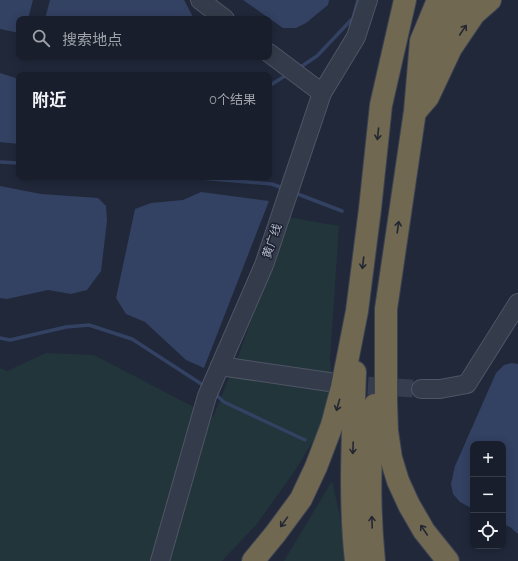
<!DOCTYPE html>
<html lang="zh">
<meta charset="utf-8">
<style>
:root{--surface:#181e2c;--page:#252b38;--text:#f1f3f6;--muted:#9fa2a9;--line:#363c48}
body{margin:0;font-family:Raleway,"Noto Sans SC",sans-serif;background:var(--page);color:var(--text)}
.controls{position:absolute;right:12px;bottom:12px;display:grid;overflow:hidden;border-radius:8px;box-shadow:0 2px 10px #0003}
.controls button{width:36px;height:36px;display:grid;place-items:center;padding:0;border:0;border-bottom:1px solid var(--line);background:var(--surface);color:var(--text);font:20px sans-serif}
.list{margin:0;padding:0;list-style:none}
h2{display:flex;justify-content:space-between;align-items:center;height:52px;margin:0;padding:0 16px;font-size:17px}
h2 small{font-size:13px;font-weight:400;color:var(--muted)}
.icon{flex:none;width:22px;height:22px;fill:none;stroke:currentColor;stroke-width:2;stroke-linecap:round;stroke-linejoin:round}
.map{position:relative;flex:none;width:518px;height:561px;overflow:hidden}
.search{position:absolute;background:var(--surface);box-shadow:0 2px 10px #0003;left:16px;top:16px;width:256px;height:44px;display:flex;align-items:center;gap:10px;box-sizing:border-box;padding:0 14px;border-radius:8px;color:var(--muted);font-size:15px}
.panel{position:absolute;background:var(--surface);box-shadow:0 2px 10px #0003;left:16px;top:72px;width:256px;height:108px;border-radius:8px}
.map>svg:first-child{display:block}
.green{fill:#22353b}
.water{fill:#334162}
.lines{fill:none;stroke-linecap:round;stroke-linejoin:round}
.stream{stroke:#334162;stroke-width:3.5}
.minor-tunnel{stroke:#353d4f;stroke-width:18;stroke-dasharray:18 9;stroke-linecap:butt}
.minor-casing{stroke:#4f5565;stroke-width:20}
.highway-casing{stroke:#3c4252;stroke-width:24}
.minor{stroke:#343b4a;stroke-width:18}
.highway{stroke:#706851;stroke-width:22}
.oneway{stroke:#232732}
.labels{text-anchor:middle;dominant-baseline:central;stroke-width:3;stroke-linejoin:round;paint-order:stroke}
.street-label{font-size:12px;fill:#afb5c6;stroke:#1a202f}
</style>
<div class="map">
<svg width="518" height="561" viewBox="0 0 518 561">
<rect width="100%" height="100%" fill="#20283a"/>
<!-- green -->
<g class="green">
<polygon points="288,217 339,226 330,360 334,393 327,418 296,469 257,524 222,561 0,561 0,368 7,371 46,353 94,355 213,417 239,354"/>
<polygon points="332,481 340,516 345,561 284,561"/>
</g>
<!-- water -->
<g class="water">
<polygon points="0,0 33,0 28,19 19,19 19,33 0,29"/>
<polygon points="50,0 184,0 192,15 191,19 45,19"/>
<polygon points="243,0 329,0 328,5 306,23 296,28 283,28"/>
<polygon points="0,73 19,79 19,144 0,142"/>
<polygon points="0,186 41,194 98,198 106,206 107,221 101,271 87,290 71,294 48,290 7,299 0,298"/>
<polygon points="201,192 269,201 204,368 186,360 145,322 126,314 116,298 135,209 151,203 183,200"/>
<polygon points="512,363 518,364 518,534 510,527 503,524 503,444 473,444 473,509 460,502 453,494 451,484 455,466 496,373 504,365"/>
</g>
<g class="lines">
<!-- stream -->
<g class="stream">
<polyline points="299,68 317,56 353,18 358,0"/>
<polyline points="269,86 288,74"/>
<polyline points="0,162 19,163"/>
<polyline points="188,177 272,184 285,189"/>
<polyline points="295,193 342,211"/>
<polyline points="0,338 10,340 66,327 89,325 132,339 206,387"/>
<polyline points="214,393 224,402 305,440"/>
</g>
<!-- minor-tunnel -->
<polyline class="minor-tunnel" points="341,384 421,389"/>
<!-- minor casing -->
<g class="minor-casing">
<g id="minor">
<polyline points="200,0 225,19"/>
<polyline points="269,53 322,93"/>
<polyline points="220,366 336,383"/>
<polyline points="421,389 440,389 467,384 518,303"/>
<polyline points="160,561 207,396 264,265 322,93 356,37 368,0"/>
</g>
</g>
<!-- highway casing -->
<g class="highway-casing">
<g id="highway">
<polyline points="438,0 421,41 415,111 386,309 386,403 387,431 391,458 398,481 409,505 424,531 448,561"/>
<polyline points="432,61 441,37 462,0"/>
<polyline points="416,111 428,97 451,48 474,14 490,0"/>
<path d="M355 372C353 435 349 499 356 561"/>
<polyline points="253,561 276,533 301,499 316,467 332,425 342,387 357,311 370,209 381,105 405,0"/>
<path d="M374 561C369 510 369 456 375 405"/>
</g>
</g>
<!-- minor -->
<use href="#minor" class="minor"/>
<!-- highway -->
<use href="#highway" class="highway"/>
</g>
<!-- one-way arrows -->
<defs><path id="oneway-shaft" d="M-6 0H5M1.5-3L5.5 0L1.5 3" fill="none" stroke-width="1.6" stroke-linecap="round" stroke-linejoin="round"/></defs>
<g class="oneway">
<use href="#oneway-shaft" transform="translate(463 30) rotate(-56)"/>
<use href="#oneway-shaft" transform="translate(378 134) rotate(96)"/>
<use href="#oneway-shaft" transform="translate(398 227) rotate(-82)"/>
<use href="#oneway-shaft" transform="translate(363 263) rotate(97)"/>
<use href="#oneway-shaft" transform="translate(338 405) rotate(106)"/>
<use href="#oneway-shaft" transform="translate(353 448) rotate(92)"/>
<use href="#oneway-shaft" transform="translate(284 522) rotate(126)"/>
<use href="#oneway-shaft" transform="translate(372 522) rotate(-92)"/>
<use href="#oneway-shaft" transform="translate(424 530) rotate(-124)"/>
</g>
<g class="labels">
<!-- street labels -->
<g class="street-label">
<text transform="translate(272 241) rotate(-71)">黄广线</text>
</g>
</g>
</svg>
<div class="controls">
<button>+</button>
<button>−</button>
<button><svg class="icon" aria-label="locate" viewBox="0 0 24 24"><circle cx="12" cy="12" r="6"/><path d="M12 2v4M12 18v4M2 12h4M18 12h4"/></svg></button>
</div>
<div class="search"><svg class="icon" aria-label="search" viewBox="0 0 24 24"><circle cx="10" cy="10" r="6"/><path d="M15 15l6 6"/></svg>搜索地点</div>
<section class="panel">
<h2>附近<small>0个结果</small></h2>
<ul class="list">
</ul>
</section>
</div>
